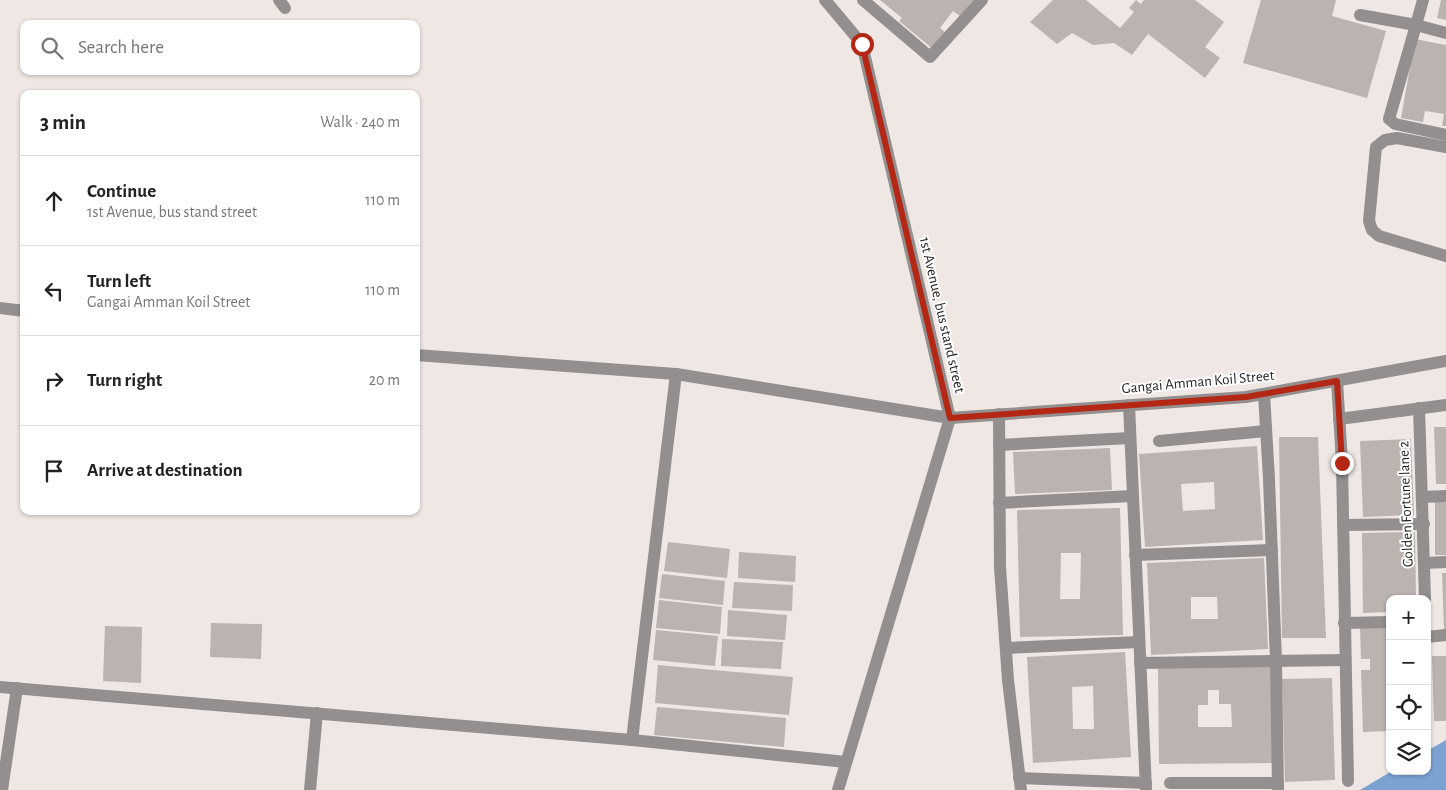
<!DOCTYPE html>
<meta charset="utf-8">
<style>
:root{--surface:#fff;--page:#f2f2f2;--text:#222;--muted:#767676;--line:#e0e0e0}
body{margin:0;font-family:"Alegreya Sans",sans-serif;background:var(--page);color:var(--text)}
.controls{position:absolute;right:15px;bottom:15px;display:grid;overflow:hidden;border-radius:10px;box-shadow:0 1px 4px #0004}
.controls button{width:45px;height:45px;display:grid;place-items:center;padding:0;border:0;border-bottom:1px solid var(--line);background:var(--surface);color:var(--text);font:25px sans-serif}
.stop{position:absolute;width:15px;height:15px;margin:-11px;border:4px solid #b42714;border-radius:50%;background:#fff}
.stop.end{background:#b42714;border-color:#fff;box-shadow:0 1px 5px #0008}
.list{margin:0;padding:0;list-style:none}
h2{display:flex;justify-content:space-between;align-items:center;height:65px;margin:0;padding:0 20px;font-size:21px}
h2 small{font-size:16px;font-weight:400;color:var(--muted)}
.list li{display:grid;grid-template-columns:32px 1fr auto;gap:15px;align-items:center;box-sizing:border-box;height:90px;padding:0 20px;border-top:1px solid var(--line)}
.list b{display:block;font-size:19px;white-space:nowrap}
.list p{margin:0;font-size:16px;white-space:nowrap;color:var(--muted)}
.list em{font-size:16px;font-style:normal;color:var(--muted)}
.icon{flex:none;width:28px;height:28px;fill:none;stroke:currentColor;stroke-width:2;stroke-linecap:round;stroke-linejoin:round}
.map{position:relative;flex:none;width:1446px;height:790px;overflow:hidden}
.search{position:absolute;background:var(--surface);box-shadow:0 1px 4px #0004;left:20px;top:20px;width:400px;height:55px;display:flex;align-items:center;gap:12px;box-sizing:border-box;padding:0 18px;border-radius:10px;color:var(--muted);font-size:19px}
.panel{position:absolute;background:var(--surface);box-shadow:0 1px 4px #0004;left:20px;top:90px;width:400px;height:425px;border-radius:10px}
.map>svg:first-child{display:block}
.water{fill:#7ba2d1}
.building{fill:#bab3b0;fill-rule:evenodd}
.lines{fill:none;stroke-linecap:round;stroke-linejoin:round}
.service{stroke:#938f8f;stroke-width:12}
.minor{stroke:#938f8f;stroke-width:12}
.tertiary{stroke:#938f8f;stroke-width:12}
.route{stroke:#b42714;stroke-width:6}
.labels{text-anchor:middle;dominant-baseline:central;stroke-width:4;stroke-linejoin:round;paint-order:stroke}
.street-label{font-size:15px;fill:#272423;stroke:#fff}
</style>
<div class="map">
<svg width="1446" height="790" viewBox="0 0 1446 790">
<rect width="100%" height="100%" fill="#eee7e4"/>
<!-- water -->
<polygon class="water" points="1446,740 1446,790 1360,790 1392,771 1427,771 1427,751"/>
<!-- building -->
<g class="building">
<polygon points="880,0 974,0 960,16 953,11 940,28 946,33 933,49 899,21 902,18"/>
<polygon points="1053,0 1086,0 1120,28 1134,12 1129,8 1136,0 1141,4 1144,0 1195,0 1224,22 1205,47 1220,58 1205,78 1148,34 1132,55 1114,43 1093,45 1072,33 1057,44 1030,22"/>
<polygon points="1261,0 1336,0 1332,16 1386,31 1367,98 1243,63"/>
<polygon points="1441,0 1446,0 1446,20 1437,18"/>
<polygon points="1415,39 1446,45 1446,126 1442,126 1444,114 1425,111 1423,122 1401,118"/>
<polygon points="1434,427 1446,427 1446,484 1436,484"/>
<polygon points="1279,437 1318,437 1326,638 1282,638"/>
<polygon points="1411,439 1414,515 1363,517 1360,441"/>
<path d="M1257 446 1263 540 1145 547 1139 454ZM1214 482 1215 509 1183 511 1181 484Z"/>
<polygon points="1110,448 1112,490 1015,494 1013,452"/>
<rect x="1435" y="502" width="11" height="53"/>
<path d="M1120 508 1123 635 1020 637 1017 510ZM1061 553H1081L1080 599H1060Z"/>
<polygon points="1415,532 1416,599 1390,599 1390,612 1363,613 1362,533"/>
<polygon points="668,542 730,549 727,578 664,571"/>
<polygon points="739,552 796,556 795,582 738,578"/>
<path d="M1264 558 1268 649 1151 655 1147 563ZM1191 597H1217L1218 619H1191Z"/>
<polygon points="1442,573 1446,573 1446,629 1444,629"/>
<polygon points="662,574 725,581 723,605 659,598"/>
<polygon points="734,582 793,585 792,611 732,608"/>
<polygon points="659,600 722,607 720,634 656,628"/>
<polygon points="728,610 787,615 785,640 727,636"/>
<polygon points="211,623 262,624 261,659 210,657"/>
<polygon points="105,626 142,627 141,683 103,681"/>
<polygon points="1390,626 1390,731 1363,732 1361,670 1370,670 1370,659 1361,659 1360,627"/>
<polygon points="656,630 718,636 715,666 653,660"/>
<polygon points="722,639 783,642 781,669 721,666"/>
<path d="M1125 652 1131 757 1033 763 1027 657ZM1093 686 1094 729H1073L1072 687Z"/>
<polygon points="1432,656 1446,656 1446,721 1434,721"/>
<polygon points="658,665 793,677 789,715 655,703"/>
<path d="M1272 666 1273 763 1159 764 1158 668ZM1208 690H1219V704H1231L1232 727H1198V705H1208Z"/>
<polygon points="1332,678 1335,780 1285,782 1282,679"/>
<polygon points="657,707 786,718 784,747 654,735"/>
</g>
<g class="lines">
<!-- service -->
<polyline class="service" points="279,0 285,8"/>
<!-- minor -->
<g class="minor">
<polyline points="863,0 930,57 982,0"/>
<polyline points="1423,0 1416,25 1446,33"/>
<polyline points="1360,15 1416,25 1389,119 1395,124 1446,135"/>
<polyline points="1446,147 1397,138 1385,140 1376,147 1369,221 1372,230 1379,236 1446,256"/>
<polyline points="0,308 24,311"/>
<polyline points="416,355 676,374 950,418"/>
<polyline points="1337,381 1342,463 1348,781"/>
<polyline points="1264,394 1269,479 1276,661 1278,790"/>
<polyline points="1129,405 1146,790"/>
<polyline points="1419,408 1425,599"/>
<polyline points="999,414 1000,567 1008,680 1021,790"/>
<polyline points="1339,419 1446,405"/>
<polyline points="1159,441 1266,431"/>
<polyline points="999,445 1130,438"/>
<polyline points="1423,497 1446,496"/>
<polyline points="999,503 1132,496"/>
<polyline points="1343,525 1424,524"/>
<polyline points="1135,555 1272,550"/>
<polyline points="1425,563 1446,562"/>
<polyline points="1344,623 1390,622"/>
<polyline points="1427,637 1446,635"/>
<polyline points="1006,648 1139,642"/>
<polyline points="1140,663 1345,660"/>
<polyline points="0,687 632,740 846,762"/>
<polyline points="632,740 676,374"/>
<polyline points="1019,778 1146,783"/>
<polyline points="1170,783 1278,783"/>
<polyline points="2,790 17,688"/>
<polyline points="310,790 317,713"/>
</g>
<!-- tertiary -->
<g class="tertiary">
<polyline points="825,0 862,44 950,418 838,790"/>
<polyline points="950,418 1246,397 1446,361"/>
</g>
</g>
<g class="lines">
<!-- route -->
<polyline class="route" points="862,44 950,418 1246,397 1337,381 1342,463"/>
</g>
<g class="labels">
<!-- street labels -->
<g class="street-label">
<text transform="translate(942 315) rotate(77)">1st Avenue, bus stand street</text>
<text transform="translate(1198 382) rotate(-5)">Gangai Amman Koil Street</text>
<text transform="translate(1406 504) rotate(-92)">Golden Fortune lane 2</text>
</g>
</g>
</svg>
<div class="controls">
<button>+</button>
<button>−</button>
<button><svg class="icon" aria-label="locate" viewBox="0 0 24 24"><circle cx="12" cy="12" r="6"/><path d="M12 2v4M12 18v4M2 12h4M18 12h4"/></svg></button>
<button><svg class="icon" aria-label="layers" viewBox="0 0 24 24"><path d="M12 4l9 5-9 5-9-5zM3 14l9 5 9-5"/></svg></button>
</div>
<div class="stop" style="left:862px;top:44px"></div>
<div class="stop end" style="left:1342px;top:463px"></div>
<div class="search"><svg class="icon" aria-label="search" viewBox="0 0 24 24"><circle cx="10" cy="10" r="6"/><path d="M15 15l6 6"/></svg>Search here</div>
<section class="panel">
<h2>3 min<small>Walk · 240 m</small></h2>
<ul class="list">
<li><svg class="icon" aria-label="ahead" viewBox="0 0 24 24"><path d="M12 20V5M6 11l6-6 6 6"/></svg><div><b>Continue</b><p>1st Avenue, bus stand street</p></div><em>110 m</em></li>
<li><svg class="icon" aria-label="left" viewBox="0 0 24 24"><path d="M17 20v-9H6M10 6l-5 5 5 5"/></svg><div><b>Turn left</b><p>Gangai Amman Koil Street</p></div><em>110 m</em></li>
<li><svg class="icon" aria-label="right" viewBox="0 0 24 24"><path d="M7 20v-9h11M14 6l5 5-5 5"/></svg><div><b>Turn right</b></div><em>20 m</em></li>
<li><svg class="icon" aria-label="arrive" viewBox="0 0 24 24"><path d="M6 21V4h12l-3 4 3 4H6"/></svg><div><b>Arrive at destination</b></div></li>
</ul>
</section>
</div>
